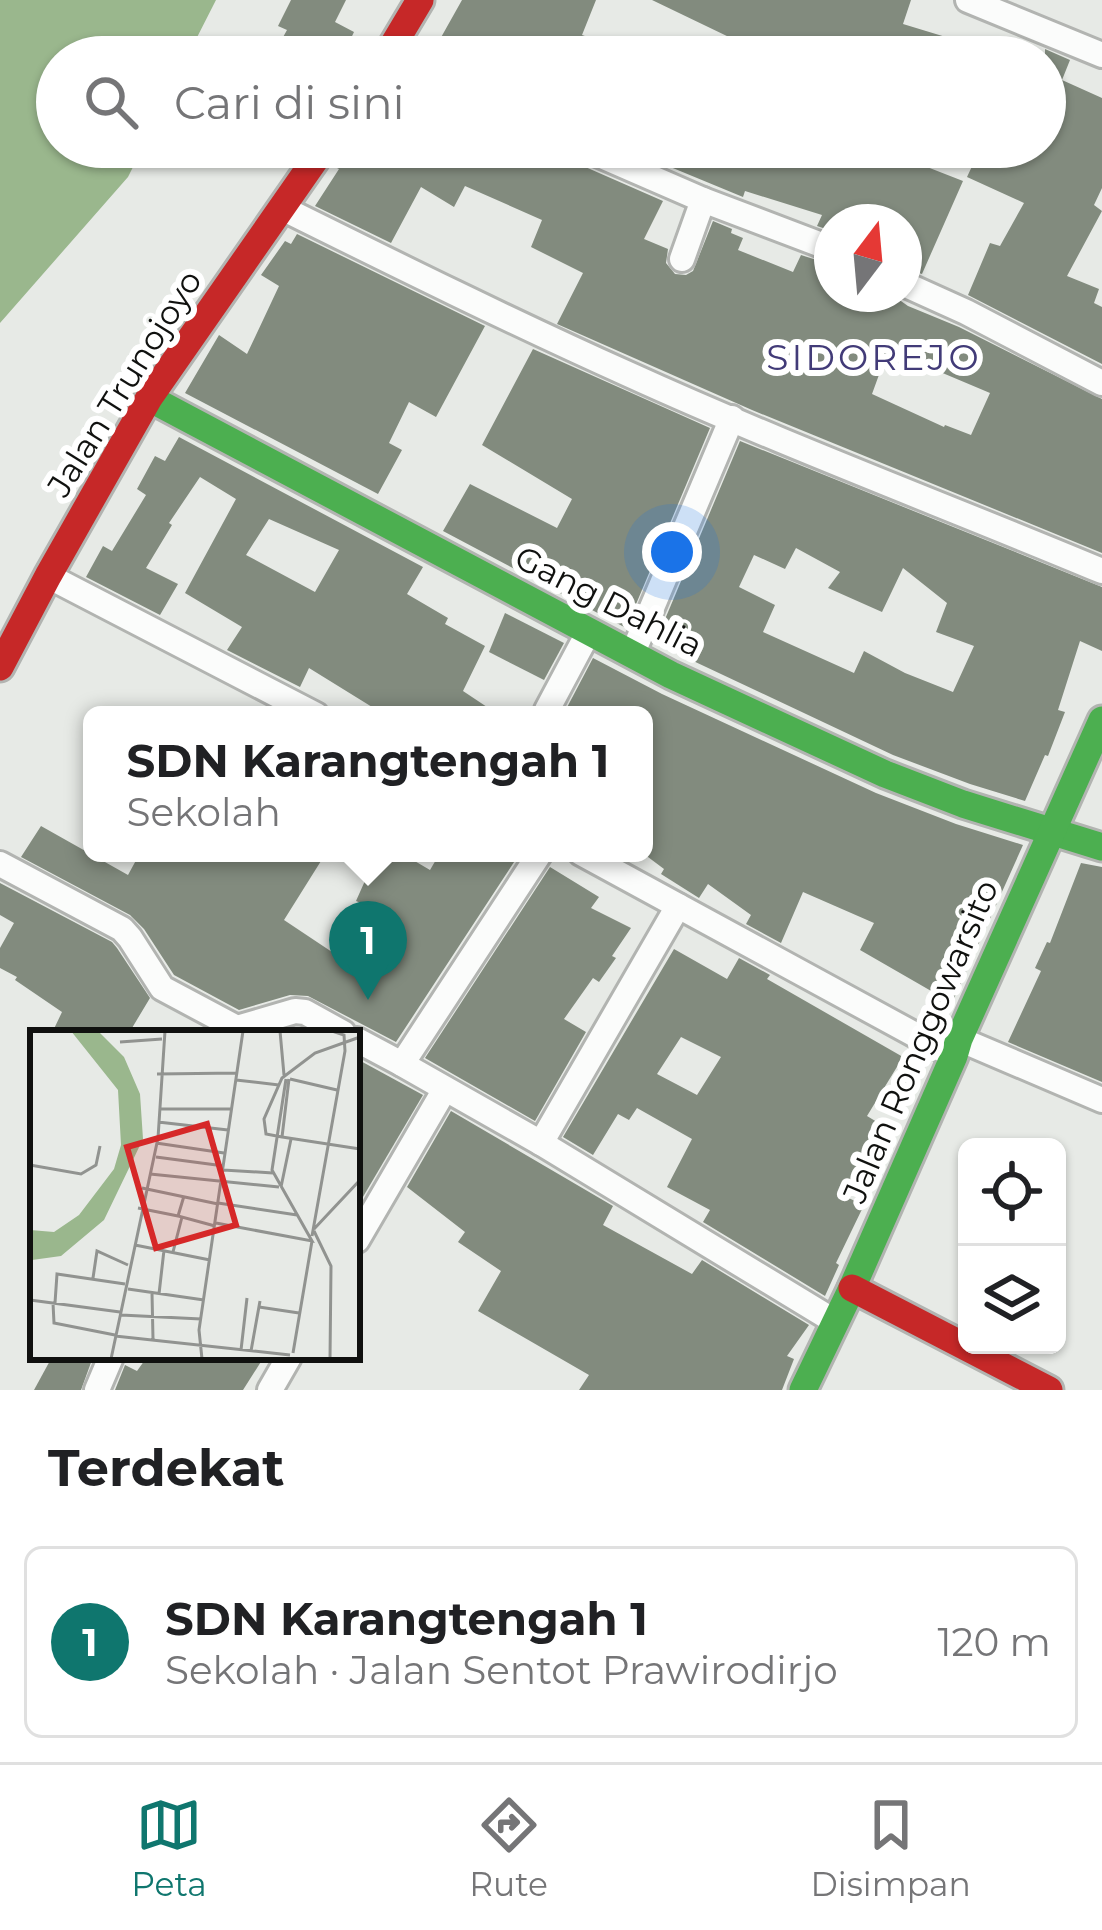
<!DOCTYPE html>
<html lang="id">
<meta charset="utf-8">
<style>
:root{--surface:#fff;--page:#f2f2f2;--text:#202124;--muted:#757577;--line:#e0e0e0;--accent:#0f766e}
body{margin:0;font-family:Montserrat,sans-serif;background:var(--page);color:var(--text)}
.controls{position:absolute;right:36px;bottom:36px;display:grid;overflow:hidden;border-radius:18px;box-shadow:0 3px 9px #0004}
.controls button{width:108px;height:108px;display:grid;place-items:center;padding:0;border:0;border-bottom:3px solid var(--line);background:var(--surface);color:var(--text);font:60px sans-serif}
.compass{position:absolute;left:814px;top:204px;width:108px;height:108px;border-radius:50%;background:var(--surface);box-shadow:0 3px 9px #0004;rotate:16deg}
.you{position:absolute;left:672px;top:552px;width:42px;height:42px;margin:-30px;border:9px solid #fff;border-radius:50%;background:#1a73e8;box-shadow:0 0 0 18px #1a73e833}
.badge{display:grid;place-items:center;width:78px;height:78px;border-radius:50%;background:var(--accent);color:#fff;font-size:39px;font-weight:700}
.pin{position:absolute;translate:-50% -99px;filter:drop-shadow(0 3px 6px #0008)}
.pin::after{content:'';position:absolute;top:63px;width:42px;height:36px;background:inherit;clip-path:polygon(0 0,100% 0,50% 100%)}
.popup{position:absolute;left:83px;top:706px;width:570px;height:156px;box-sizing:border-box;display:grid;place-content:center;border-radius:18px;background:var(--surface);filter:drop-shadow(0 3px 9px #0005);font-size:39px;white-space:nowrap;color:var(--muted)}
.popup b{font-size:45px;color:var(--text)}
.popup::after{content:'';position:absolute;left:50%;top:100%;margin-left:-24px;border:24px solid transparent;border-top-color:var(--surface)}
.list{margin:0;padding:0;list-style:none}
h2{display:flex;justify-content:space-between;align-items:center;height:156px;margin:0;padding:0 48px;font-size:51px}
h2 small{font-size:39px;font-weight:400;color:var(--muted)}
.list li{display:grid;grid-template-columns:78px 1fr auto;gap:36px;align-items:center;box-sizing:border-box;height:192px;margin:0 24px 24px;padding:0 24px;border:3px solid var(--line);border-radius:18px}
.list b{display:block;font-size:45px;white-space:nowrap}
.list p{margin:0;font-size:39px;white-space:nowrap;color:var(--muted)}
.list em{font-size:39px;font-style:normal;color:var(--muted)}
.icon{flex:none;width:66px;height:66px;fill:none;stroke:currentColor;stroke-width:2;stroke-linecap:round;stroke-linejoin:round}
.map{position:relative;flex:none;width:1102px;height:1390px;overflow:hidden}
.search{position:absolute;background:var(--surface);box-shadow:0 3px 9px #0004;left:36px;right:36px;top:36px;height:132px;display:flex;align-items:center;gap:30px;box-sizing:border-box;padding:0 42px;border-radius:66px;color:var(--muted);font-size:45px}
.sheet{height:372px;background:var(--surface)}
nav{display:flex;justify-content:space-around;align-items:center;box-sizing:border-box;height:168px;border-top:3px solid var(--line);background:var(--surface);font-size:33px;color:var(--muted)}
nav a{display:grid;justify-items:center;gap:6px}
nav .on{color:var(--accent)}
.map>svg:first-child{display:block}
.water{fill:#9ab78d}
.building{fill:#828b7e;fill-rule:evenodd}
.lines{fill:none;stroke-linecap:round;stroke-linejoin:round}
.street-casing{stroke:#b2b4b1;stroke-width:30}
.fast-casing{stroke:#b2b4b1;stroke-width:33}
.jam-casing{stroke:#b2b4b1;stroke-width:33}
.street{stroke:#fbfcfb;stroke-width:24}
.fast{stroke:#4caf50;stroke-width:27}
.jam{stroke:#c62828;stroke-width:27}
.labels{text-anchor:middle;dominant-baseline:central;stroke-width:12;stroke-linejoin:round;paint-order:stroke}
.street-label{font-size:33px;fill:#10110f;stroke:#fff}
.neighbourhood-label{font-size:36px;letter-spacing:3px;fill:#423b78;stroke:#fff}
.inset-road{fill:none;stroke:#919390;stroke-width:3}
.view{fill:#d62828;fill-opacity:0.15;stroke:#d62828;stroke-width:6}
.inset-edge{fill:none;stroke:#10110f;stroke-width:6}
</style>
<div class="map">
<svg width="1102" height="1390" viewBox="0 0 1102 1390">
<rect width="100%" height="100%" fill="#e7eae6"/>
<!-- water -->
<polygon class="water" points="0,0 216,0 187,57 57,57 57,147 143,147 128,177 0,323"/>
<!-- building -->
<g class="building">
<polygon points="291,0 346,0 335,22 354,32 342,57 272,57 287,30 278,26"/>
<polygon points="462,0 596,0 582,35 635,53 634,57 430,57"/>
<polygon points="652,0 911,0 903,24 949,38 942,57 776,57 730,44 731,38"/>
<polygon points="1045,49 1070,60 1062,80 1102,98 1102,188 1094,205 1102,211 1067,276 1099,289 1094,303 1102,307 1102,364 968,295 990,243 1000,246 1024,203 967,177 981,147 1045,147"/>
<path d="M348 147H565L567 156 574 162 663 201 644 239 668 249 666 263 675 274 686 275 693 271 713 221 732 229 731 233 743 238 738 250 793 272 801 255 832 265V294H891L908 306 959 327 1102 399V553L752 410 557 324 583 273 531 247 542 220 465 186 454 207 421 187 391 243 315 206 339 169 335 167ZM888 350 990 393 971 435 945 425 944 427 872 394Z"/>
<polygon points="622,147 841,147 900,166 904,158 963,181 922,274 904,268 904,222 832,222 832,231 817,226 822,215 745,191 743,197"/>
<polygon points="297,234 485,326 436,417 409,402 389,443 402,450 378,494 185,393 219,335 247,354 279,286 261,275 285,241 291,244"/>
<polygon points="533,349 710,428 626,628 443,531 470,484 557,528 572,499 482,445"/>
<path d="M179 437 423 567 407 594 448 618 445 624 485 646 463 691 499 715H385L309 668 300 687 227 650 242 627 185 593 236 499 200 477 169 523 172 525 146 568 178 584 160 615 86 577 103 546 112 551 146 495 137 489 155 456 165 461ZM269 519 339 550 315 592 246 555Z"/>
<path d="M740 441 1102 587V651L1080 641 1058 710 1065 712 1048 756 1045 755 1025 801 970 784 893 755 655 643ZM796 548 840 572 828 588 882 612 903 568 947 603 936 632 974 646 953 692 905 673 864 651 854 673 763 632 775 605 739 587 754 555 785 569Z"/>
<polygon points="505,613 564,643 544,680 489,652"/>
<polygon points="593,658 662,694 876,793 956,824 1023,845 952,1003 860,950 874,923 803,892 781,943 746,924 751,915 708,884 699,898 661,874 664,869 644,854 644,715 563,715"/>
<polygon points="41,826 128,875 140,853 326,853 284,920 347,962 380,911 356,901 368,874 333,853 401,853 430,870 440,853 520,853 396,1042 308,996 290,995 239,1010 174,975 144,929 130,915 21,857"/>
<polygon points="1081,863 1102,867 1102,1082 1008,1042 1041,971 1035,968 1047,942 1050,943"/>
<polygon points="550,867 599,897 591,908 631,928 612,956 616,958 599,982 593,978 564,1019 586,1032 535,1121 425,1058"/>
<polygon points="0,883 112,942 117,948 150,998 129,1033 52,1033 62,1012 15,980 17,977 0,968 0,948 14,923 0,915"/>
<path d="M674 949 727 979 739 958 770 975 767 979 903 1057 867 1116 887 1128 844 1196 864 1205 836 1263 839 1265 825 1296 703 1222 710 1210 667 1187 692 1139 637 1108 629 1120 618 1114 593 1155 563 1137ZM681 1037 721 1057 697 1095 657 1074Z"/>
<polygon points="357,1059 423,1095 357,1207"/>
<polygon points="451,1111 613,1206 603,1225 692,1274 702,1260 809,1325 787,1356 794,1359 782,1390 579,1390 589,1375 478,1311 501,1271 458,1242 465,1232 407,1187"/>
<polygon points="52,1357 93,1357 81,1390 34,1390"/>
<polygon points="147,1357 264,1357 243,1390 115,1390 125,1365 137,1371"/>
</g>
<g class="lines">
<!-- street casing -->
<g class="street-casing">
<g id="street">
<polyline points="968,0 1102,55"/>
<polyline points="581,147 703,200 832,249"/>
<path d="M282 208C397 265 512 322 628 374 784 445 944 505 1102 571"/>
<polyline points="682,259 703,200"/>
<polyline points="904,284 966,312 1102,383"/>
<polyline points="48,576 316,715"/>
<polyline points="632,655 732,418"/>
<polyline points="547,710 588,633"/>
<polyline points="540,853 402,1064 541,1143 834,1321"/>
<polyline points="581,853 954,1056"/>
<polyline points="0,864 122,929 130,938 162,988 237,1028 295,1011 305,1012 343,1033"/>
<polyline points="959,1039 1102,1100"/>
<polyline points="357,1040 402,1064"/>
<polyline points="541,1143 678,906"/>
<polyline points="357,1240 445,1089"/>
<polyline points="97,1390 111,1357"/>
<polyline points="270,1390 289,1357"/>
</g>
</g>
<!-- fast casing -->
<g class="fast-casing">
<g id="fast">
<polyline points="149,398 671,675 885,774 963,804 1102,847"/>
<polyline points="803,1390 852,1288 954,1056 959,1039 1102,720"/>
</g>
</g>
<!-- jam casing -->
<g class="jam-casing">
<g id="jam">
<polyline points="386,57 420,0"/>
<polyline points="0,667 48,576 149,398 324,147"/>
<polyline points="852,1288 1049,1390"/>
</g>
</g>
<!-- street -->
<use href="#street" class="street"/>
<!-- fast -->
<use href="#fast" class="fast"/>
<!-- jam -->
<use href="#jam" class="jam"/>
</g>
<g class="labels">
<!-- street labels -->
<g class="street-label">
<text transform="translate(124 383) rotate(-58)">Jalan Trunojoyo</text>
<text transform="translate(609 601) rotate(27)">Gang Dahlia</text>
<text transform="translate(920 1041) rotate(-67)">Jalan Ronggowarsito</text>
</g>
<!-- neighbourhood labels -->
<g class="neighbourhood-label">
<text x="874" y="357">SIDOREJO</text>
</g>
</g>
<!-- overview -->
<g transform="translate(30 1030)">
<rect width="330" height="330" fill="#e7eae6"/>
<path d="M41 1H68L94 27 110 64 113 109 74 190 31 226 2 230 0 200 24 202 49 185 84 139 91 115 88 60Z" fill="#9ab78d"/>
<path class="inset-road" d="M250 1 254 45M90 12 132 9M127 44 207 43M259 49 252 107 330 119M260 49 307 60M206 50 249 55M131 79H202M128 92 198 100M252 107 236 104 234 89 252 48 285 23 330 7M126 113 194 123M126 127 194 136M0 135 51 144 66 135 70 116M193 140 243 143M120 144 249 157M251 157 261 109M112 158 188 174M154 166 148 186 185 196M188 173 267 185M108 178 148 186M186 193 282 211 242 140 256 49M284 199 330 150M284 201 301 236 300 329M282 206 315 21 314 5 302 1M105 215 180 230M143 222 152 187M63 248 67 221 98 235M98 259 174 270M122 263 123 309M129 264 134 220M0 270 90 282M23 273 24 293 85 305M25 273 27 244 95 254M229 277 269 283M91 285 171 289M85 306 260 325M211 320 217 268M221 321 230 271M263 323 282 211M81 329 128 108 135 1M172 329 169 300 213 1"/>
<path class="view" d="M177 94 206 195 126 218 97 117Z"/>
<rect width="330" height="330" class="inset-edge"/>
</g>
</svg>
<div class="controls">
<button><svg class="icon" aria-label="locate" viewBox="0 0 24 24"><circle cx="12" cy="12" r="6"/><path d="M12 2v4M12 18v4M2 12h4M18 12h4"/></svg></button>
<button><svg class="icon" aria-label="layers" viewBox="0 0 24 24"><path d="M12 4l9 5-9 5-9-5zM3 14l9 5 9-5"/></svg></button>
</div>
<svg class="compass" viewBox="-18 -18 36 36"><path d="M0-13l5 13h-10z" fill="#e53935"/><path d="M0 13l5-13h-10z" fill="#757577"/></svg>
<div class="you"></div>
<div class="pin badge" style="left:368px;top:1000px">1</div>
<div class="popup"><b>SDN Karangtengah 1</b>Sekolah</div>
<div class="search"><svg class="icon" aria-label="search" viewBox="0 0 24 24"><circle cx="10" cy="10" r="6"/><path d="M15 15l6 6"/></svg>Cari di sini</div>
</div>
<section class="sheet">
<h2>Terdekat<small></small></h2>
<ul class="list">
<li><span class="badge">1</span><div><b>SDN Karangtengah 1</b><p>Sekolah · Jalan Sentot Prawirodirjo</p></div><em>120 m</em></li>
</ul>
</section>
<nav>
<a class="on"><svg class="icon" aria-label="map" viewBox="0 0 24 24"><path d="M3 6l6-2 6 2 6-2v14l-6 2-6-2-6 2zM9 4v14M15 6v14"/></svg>Peta</a>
<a><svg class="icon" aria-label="directions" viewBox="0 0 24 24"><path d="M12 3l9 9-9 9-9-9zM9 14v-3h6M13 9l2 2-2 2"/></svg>Rute</a>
<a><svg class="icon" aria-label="saved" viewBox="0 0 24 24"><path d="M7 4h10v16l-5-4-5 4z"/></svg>Disimpan</a>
</nav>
